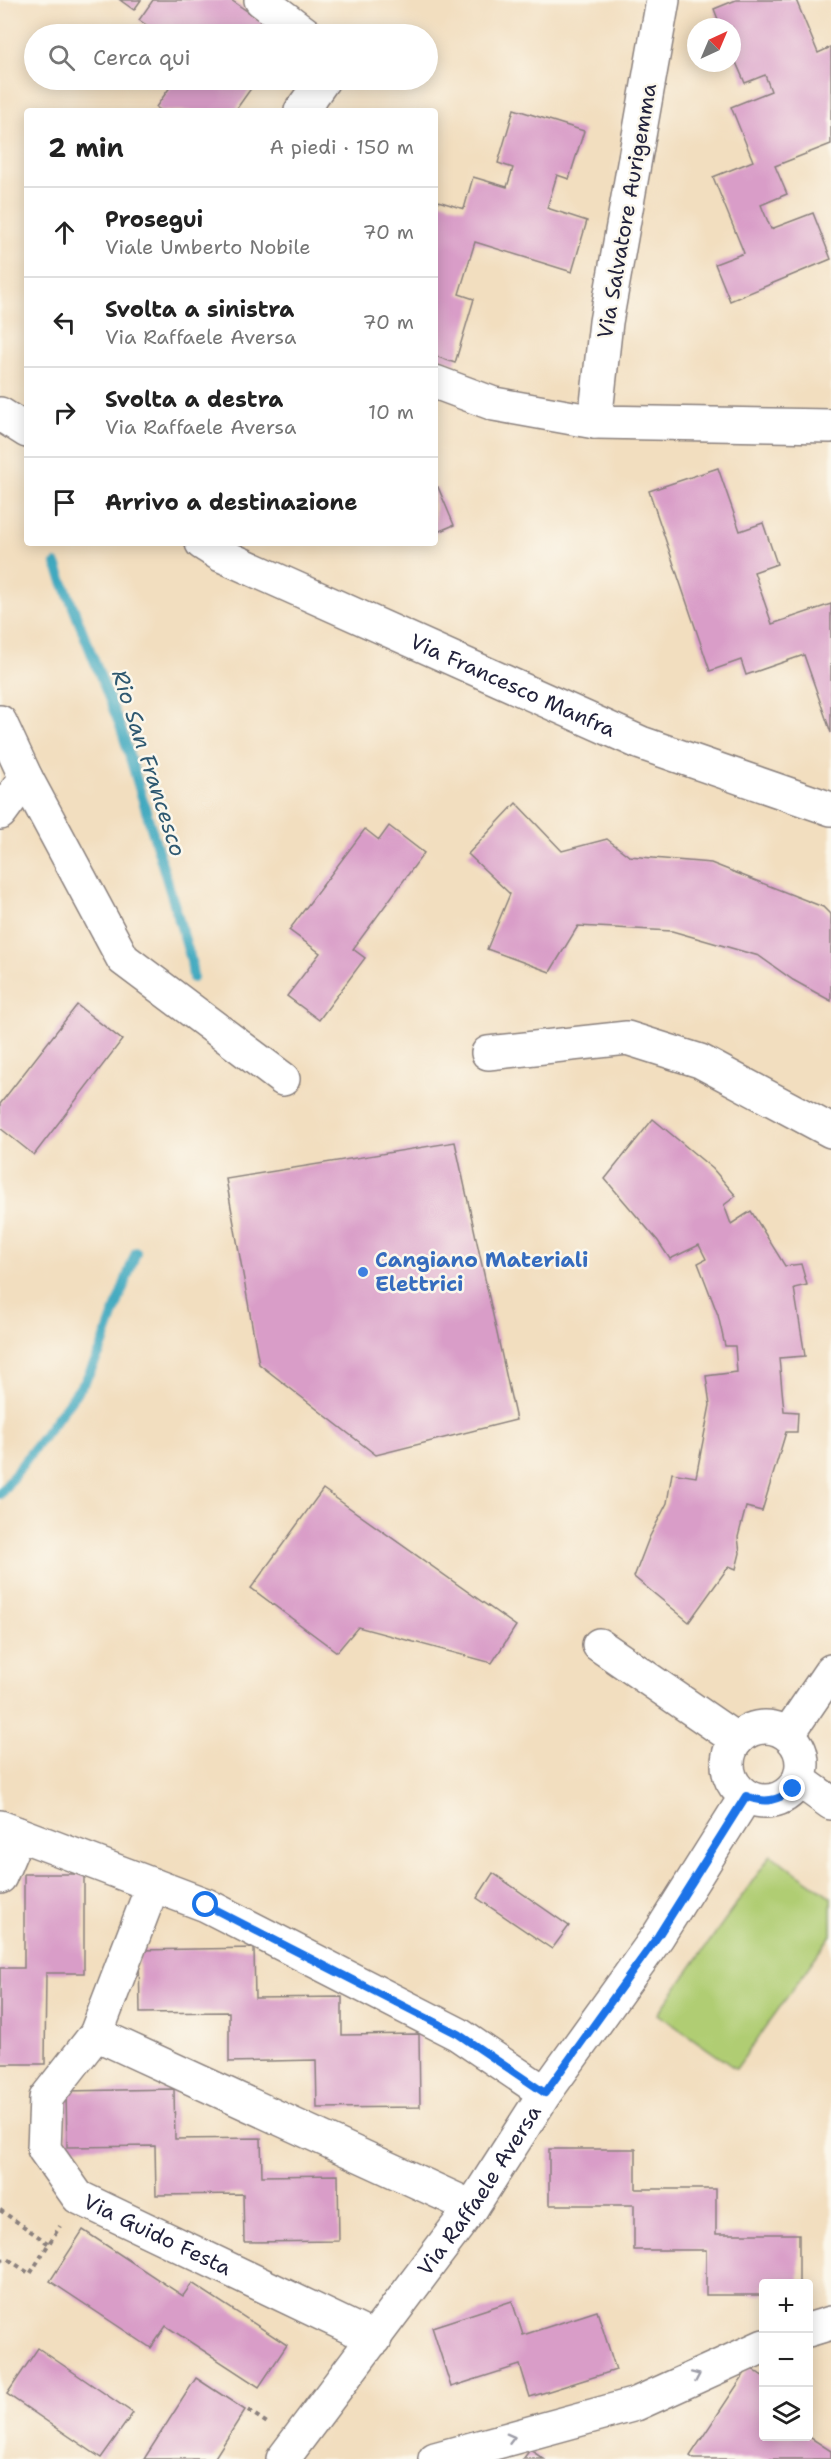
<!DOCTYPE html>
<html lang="it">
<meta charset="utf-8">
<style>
:root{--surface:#fff;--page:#f6f6f6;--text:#222;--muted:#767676;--line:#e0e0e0}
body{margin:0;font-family:"Shantell Sans",sans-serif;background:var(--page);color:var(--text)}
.controls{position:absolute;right:18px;bottom:18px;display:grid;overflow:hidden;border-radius:6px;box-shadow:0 3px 15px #0003}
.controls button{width:54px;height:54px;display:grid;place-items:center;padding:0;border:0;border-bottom:2px solid var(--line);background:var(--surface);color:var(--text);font:30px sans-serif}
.compass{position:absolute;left:687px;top:18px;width:54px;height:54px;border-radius:50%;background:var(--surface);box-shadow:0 3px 15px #0003;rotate:44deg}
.stop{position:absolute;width:18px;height:18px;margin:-14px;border:4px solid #1a73e8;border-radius:50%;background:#fff}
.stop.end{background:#1a73e8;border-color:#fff;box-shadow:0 2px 6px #0008}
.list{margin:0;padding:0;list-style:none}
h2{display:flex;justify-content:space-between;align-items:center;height:78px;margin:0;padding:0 24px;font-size:26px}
h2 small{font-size:20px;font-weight:400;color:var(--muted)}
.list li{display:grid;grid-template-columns:39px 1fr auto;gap:18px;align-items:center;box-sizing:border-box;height:90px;padding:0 24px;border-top:2px solid var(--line)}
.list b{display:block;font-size:22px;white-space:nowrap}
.list p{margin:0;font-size:20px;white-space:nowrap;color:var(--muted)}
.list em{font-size:20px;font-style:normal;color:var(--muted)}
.icon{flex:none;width:33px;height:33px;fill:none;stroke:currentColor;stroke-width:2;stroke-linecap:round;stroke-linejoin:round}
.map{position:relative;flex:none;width:831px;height:2459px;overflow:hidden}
.search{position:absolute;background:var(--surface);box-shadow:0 3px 15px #0003;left:24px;top:24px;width:414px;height:66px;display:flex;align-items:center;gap:15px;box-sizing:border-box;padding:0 21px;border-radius:33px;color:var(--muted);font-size:22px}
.panel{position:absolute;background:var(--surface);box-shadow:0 3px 15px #0003;left:24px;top:108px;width:414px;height:438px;border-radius:6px}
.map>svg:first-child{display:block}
.green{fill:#b0cd73;stroke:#697857;stroke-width:1.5}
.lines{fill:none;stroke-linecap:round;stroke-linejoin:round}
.stream{stroke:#3fa9bf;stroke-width:10}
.building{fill:#d99dc8}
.minor-casing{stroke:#8a807d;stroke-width:36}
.major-casing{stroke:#8a807d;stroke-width:36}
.path{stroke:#8a807d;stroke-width:4;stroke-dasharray:4.5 4.5;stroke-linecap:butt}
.minor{stroke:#fff;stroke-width:33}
.major{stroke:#fff;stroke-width:33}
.oneway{stroke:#9c9ca7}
.route{stroke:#1a73e8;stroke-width:8}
.shop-dot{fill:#3f7fe0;stroke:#fbf7ec;stroke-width:2}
.labels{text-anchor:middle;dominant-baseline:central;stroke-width:5;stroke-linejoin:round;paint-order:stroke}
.street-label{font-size:21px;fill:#22223b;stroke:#fbf7ec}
.shop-label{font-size:21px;font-weight:bold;fill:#366cbe;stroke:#fbf7ec;text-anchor:start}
.water-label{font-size:22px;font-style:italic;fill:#2e5870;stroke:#fbf7ec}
</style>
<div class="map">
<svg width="831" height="2459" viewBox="0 0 831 2459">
<rect width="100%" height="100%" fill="#fbf7ec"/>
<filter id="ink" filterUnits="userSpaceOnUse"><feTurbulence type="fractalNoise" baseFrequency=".0167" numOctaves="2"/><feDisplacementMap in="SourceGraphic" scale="12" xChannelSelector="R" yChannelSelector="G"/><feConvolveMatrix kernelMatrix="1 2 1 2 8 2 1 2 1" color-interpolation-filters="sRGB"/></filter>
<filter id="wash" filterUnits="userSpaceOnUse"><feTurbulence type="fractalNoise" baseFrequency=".008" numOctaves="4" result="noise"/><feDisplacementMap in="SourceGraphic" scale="24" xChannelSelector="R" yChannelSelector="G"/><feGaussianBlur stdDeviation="1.35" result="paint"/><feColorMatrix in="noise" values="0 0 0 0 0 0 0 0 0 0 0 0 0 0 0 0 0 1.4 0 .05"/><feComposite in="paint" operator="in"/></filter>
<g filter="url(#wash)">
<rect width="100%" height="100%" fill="#f2debf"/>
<!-- green -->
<polygon class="green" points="771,1855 831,1897 831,1935 736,2069 658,2014"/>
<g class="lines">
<!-- stream -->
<g class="stream">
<polyline points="56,564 122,731 191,960 193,978"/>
<polyline points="0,1494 85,1381 100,1352 136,1252"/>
</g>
</g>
<g id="blocks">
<!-- building -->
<g class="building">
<polygon points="120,0 141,0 134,10"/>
<polygon points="153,0 231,0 280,34 160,34 139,20"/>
<polygon points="736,0 796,0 818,53 831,47 831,144 775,166 787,194 761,205 771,229 813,213 831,259 730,301 715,264 744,253 713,177 753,161 731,107 771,91 765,75 745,83 732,53 732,27 721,27 714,9"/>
<polygon points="175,80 257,80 235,111 162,111 156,107"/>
<polygon points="514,109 584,131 569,179 557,175 547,208 587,221 572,272 475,242 459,294 474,299 455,363 435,356 435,200 464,209 473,177 507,187 513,168 498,163"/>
<polygon points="718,468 740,531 763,523 777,564 754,572 772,624 831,604 831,733 804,655 746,675 741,660 710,671 649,491"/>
<polygon points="438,487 454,525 435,533 435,488"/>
<polygon points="516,803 562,851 607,839 629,856 711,863 823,907 831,915 831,1001 793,980 759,956 672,931 578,926 550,972 487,949 510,894 468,854"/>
<polygon points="389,826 424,853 353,949 365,958 319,1020 287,996 320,953 289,930 365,829 379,840"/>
<polygon points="77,1005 122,1040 34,1155 0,1128 0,1104"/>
<polygon points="653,1119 713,1169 736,1196 724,1205 731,1224 751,1211 785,1266 801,1264 807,1285 794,1288 805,1356 779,1358 784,1411 798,1412 797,1432 786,1432 762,1511 746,1507 738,1537 740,1553 736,1569 729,1566 689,1622 634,1577 649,1538 667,1503 672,1473 696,1477 710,1405 706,1376 737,1372 735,1346 725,1346 718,1315 698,1263 706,1259 699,1245 670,1259 658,1241 605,1179"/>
<polygon points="455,1142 516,1420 376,1455 259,1364 226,1179"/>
<polygon points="323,1489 516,1626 492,1663 358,1627 337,1652 251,1588"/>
<polygon points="493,1873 569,1926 552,1949 477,1898"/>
<polygon points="24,1874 84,1874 84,1973 46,1973 45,2064 0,2064 0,1968 24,1968"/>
<polygon points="254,1948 255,1998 342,1997 342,2035 419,2034 420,2107 317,2108 316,2060 229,2062 229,2012 140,2013 139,1950"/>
<polygon points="174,2089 175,2139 261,2138 262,2176 338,2175 339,2241 244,2242 243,2194 156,2195 155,2146 67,2147 66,2091"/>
<polygon points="549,2149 636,2149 636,2189 716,2189 716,2234 799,2234 799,2284 764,2284 764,2295 706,2295 706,2250 634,2250 634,2205 549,2205"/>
<polygon points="83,2230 183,2296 192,2283 287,2345 259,2387 166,2326 151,2348 50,2281"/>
<polygon points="512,2301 523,2335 597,2311 616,2370 530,2397 520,2365 451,2387 432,2327"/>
<polygon points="38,2348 133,2413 101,2458 7,2394"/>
<polygon points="749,2367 764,2377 764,2436 808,2436 831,2451 831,2459 694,2459 690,2456"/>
<polygon points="196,2378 245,2410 214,2459 144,2459"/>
<polygon points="530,2450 544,2459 523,2459"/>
</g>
</g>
</g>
<g filter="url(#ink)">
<use href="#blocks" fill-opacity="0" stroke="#8a807d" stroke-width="1.5"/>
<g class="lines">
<!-- minor casing -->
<g class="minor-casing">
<g id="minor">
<polyline points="261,0 306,34"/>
<polyline points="663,0 606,322 595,422 831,426"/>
<polyline points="301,111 323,80"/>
<polyline points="435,382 494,404 595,422"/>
<polyline points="0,414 27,431"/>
<path id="s1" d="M202 543 221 555 641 743 831 809"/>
<polyline points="0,722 26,778 0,813"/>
<polyline points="26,778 123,959 283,1079"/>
<polyline points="488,1053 627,1038 700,1061 831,1131"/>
<polyline points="599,1645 737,1740"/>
<polyline points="799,1780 831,1803"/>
<polyline points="0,1877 18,1834"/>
<polyline points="153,1885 96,2034 472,2207"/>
<path id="s2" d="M96 2034 46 2098 44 2149 78 2197 375 2339"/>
<polyline points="808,2330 831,2323"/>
<polyline points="435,2459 636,2404 764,2346"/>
</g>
</g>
<!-- major casing -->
<g class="major-casing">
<g id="major">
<circle cx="765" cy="1764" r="37"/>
<polyline points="788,1734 831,1671"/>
<polyline points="0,1827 206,1905 458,2034 545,2093"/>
<path id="s3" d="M283 2459 472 2207 545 2093 658 1936 746 1796"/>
</g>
</g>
<!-- path -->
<g class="path">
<polyline points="0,2210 49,2244"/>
<polyline points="0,2260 8,2259 30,2274 60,2226"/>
<polyline points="248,2410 267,2423"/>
</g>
<!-- minor -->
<use href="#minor" class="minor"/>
<!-- major -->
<use href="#major" class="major"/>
</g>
<!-- one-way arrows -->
<defs><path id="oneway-chevron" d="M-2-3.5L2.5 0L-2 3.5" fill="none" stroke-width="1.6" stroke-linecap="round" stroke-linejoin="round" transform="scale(1.5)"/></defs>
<g class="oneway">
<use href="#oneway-chevron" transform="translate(696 2376) rotate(-24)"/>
<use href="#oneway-chevron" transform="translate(511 2438) rotate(-15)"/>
</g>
</g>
<g class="lines" filter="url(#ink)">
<!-- route -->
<path class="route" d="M206 1905 458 2034 545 2093 658 1936 746 1796C764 1804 778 1801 793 1789"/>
</g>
<!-- markers -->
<circle class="shop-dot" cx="363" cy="1272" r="6"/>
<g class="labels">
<!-- street labels -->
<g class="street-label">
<text transform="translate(627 211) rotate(-80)">Via Salvatore Aurigemma</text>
<text stroke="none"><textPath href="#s1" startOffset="342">Via Francesco Manfra</textPath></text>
<text stroke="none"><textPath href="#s3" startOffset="333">Via Raffaele Aversa</textPath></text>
<text stroke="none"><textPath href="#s2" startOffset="279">Via Guido Festa</textPath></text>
</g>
<!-- shop labels -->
<g class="shop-label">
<text x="375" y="1260">Cangiano Materiali<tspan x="375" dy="24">Elettrici</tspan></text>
</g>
<!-- water labels -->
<g class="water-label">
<text transform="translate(149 763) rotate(72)">Rio San Francesco</text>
</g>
</g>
</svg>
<div class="controls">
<button>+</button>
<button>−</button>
<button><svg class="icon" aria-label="layers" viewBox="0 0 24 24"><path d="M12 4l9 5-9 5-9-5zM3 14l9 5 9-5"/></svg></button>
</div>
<svg class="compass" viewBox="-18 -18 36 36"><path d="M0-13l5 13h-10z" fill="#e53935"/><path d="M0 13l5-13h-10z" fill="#767676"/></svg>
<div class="stop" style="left:206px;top:1905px"></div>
<div class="stop end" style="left:793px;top:1789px"></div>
<div class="search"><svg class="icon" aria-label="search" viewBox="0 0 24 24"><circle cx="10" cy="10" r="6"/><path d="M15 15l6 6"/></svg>Cerca qui</div>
<section class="panel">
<h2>2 min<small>A piedi · 150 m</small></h2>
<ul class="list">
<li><svg class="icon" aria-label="ahead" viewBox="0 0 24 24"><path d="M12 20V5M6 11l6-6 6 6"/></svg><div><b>Prosegui</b><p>Viale Umberto Nobile</p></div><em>70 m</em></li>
<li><svg class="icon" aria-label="left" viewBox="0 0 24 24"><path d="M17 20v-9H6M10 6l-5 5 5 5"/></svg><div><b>Svolta a sinistra</b><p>Via Raffaele Aversa</p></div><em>70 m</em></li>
<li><svg class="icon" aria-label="right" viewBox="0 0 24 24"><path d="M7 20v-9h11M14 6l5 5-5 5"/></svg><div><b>Svolta a destra</b><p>Via Raffaele Aversa</p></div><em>10 m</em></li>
<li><svg class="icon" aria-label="arrive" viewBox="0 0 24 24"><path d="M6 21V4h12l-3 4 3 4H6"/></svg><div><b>Arrivo a destinazione</b></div></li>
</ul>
</section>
</div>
